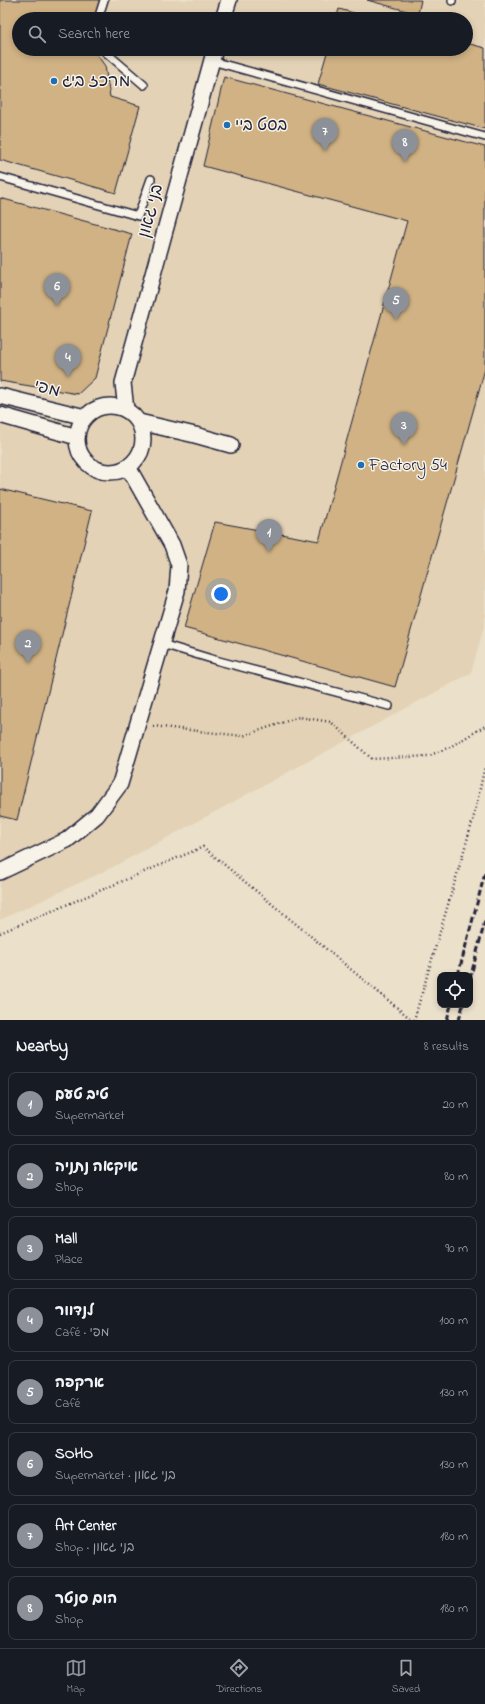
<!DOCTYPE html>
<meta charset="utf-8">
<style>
:root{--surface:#171b24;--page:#242831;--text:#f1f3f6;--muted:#9ea1a6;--line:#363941;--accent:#8c9099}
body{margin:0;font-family:"Indie Flower","Playpen Sans Hebrew",sans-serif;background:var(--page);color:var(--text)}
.controls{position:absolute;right:12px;bottom:12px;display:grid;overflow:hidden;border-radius:8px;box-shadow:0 2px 6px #0003}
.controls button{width:36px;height:36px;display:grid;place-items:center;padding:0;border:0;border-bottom:1px solid var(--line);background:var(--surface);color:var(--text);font:20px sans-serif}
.you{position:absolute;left:221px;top:594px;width:14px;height:14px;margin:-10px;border:3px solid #fff;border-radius:50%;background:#1a73e8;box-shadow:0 0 0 6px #1a73e833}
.badge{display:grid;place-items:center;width:26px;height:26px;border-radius:50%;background:var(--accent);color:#fff;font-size:13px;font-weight:700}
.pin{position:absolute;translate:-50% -33px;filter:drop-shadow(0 1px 2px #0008)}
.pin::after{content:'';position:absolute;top:21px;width:14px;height:12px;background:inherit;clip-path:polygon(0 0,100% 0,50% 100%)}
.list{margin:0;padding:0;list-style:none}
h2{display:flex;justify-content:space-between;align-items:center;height:52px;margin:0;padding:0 16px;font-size:17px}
h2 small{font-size:13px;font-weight:400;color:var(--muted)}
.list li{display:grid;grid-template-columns:26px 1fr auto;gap:12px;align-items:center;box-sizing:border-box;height:64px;margin:0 8px 8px;padding:0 8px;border:1px solid var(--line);border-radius:8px}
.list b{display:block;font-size:15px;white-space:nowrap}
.list p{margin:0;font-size:13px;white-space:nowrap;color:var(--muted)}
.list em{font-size:13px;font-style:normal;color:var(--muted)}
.icon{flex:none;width:22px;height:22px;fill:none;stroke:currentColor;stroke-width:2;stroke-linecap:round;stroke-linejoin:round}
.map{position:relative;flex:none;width:485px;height:1020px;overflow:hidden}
.search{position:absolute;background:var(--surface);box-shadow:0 2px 6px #0003;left:12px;right:12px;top:12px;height:44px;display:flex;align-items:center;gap:10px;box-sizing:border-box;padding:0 14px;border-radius:22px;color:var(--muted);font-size:15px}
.sheet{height:628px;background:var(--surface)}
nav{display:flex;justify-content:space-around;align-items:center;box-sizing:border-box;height:56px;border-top:1px solid var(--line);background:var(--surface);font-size:11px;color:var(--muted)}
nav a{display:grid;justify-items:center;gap:2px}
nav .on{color:var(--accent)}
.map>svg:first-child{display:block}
.built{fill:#e3d2b5;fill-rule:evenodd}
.building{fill:#d0b284;stroke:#22223b}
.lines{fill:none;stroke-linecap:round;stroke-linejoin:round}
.service-casing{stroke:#22223b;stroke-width:10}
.minor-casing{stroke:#22223b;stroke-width:18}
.path{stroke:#22223b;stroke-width:2.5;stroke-dasharray:1 3;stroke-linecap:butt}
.service{stroke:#f7f3e8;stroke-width:7}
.minor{stroke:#f7f3e8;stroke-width:15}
.rail{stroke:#22223b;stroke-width:3;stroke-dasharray:6 3;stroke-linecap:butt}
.poi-dot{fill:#1f6fb2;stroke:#f7f3e8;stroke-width:1.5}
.labels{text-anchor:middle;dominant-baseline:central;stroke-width:3;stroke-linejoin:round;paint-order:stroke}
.poi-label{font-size:17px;fill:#22223b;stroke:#f7f3e8;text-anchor:start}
.street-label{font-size:17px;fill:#22223b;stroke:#f7f3e8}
</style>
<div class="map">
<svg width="485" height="1020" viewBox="0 0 485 1020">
<rect width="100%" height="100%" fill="#ebe0ca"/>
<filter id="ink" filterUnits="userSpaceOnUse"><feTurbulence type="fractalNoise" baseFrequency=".025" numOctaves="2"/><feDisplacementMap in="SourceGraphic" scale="8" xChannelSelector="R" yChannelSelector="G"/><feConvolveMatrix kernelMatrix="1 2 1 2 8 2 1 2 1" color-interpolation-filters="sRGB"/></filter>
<g filter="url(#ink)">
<!-- built -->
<path class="built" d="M0 0H485V623L471 673 113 867 0 920ZM19 19H466V49H19Z"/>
<!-- building -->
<g class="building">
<polygon points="0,0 100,0 95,19 19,19 19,49 93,49 105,66 110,97 140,106 116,193 0,160"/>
<polygon points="367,0 421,0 418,14"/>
<polygon points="339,9 376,19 336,19"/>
<polygon points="466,43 485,48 485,129 318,84 328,49 466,49"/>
<polygon points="224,77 485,147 485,369 395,687 184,628 215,522 319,541 407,221 203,166"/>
<polygon points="0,198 132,234 95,378 78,394 0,381"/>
<polygon points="0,489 92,511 17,820 0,816"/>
</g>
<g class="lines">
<!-- service casing -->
<g class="service-casing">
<g id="service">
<polyline points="452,1 452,0"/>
<polyline points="98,19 104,0"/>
<polyline points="102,49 144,85"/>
<polyline points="212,61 485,137"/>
<polyline points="0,177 138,216 151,179"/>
<polyline points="162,644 215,660 389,706"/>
</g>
</g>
<!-- minor casing -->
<g class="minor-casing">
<g id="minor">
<polyline points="223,19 229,0"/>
<polyline points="0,396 85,417"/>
<circle cx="110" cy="439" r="33"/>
<polyline points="126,410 123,383 215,49"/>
<polyline points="0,415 77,437"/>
<polyline points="139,422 195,435 231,445"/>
<polyline points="0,872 67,840 97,815 120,784 177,591 179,565 172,545 128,467"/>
</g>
</g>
<!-- path -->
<g class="path">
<polyline points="153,726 243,736 299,717 331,722 372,759 428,756 450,747 485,726"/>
<polyline points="0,933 203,847 412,1020"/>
<polyline points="414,1020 473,820 485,766"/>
</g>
<!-- service -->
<use href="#service" class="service"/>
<!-- minor -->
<use href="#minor" class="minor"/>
<!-- rail -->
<g class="rail">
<polyline points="458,975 485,873"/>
<polyline points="470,979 485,921"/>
<polyline points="447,1020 451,1005"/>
<polyline points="459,1020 463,1005"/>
</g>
</g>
</g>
<!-- markers -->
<g class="poi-dot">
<circle cx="54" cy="81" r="4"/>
<circle cx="227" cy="125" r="4"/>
<circle cx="361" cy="465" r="4"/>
</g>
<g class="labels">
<!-- poi labels -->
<g class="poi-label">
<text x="62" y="81">מרכז ביג</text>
<text x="235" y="125">בסט ביי</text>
<text x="369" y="465">Factory 54</text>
</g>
<!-- street labels -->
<g class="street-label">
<text transform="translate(151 211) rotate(-75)">בני גאון</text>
<text transform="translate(47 389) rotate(14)">מפי</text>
</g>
</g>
</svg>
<div class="controls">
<button><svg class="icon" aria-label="locate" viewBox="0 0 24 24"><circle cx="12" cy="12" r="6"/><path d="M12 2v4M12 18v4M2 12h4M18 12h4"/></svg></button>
</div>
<div class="you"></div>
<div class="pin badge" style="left:269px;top:552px">1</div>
<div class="pin badge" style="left:28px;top:663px">2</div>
<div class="pin badge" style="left:404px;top:445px">3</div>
<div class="pin badge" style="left:68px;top:377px">4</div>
<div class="pin badge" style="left:396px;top:320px">5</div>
<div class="pin badge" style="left:57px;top:306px">6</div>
<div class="pin badge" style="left:325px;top:151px">7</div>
<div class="pin badge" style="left:405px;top:162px">8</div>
<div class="search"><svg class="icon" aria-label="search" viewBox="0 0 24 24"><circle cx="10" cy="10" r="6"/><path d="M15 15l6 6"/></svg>Search here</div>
</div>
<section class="sheet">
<h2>Nearby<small>8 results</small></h2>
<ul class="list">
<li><span class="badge">1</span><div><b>טיב טעם</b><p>Supermarket</p></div><em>20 m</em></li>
<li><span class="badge">2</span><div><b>איקאה נתניה</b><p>Shop</p></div><em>80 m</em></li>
<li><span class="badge">3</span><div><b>Mall</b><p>Place</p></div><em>90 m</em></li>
<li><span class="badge">4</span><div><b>לנדוור</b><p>Café · מפי</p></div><em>100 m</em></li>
<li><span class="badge">5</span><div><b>ארקפה</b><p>Café</p></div><em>130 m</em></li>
<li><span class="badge">6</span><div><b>SOHO</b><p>Supermarket · בני גאון</p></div><em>130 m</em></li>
<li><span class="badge">7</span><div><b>Art Center</b><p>Shop · בני גאון</p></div><em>180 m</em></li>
<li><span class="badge">8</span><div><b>הום סנטר</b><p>Shop</p></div><em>180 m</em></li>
</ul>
</section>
<nav>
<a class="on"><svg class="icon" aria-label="map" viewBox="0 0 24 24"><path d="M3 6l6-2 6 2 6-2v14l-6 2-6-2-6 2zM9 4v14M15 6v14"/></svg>Map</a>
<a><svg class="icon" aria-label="directions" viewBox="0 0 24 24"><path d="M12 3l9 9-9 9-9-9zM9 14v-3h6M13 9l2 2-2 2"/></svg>Directions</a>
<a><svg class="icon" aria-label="saved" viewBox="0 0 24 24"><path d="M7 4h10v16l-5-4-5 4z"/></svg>Saved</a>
</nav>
